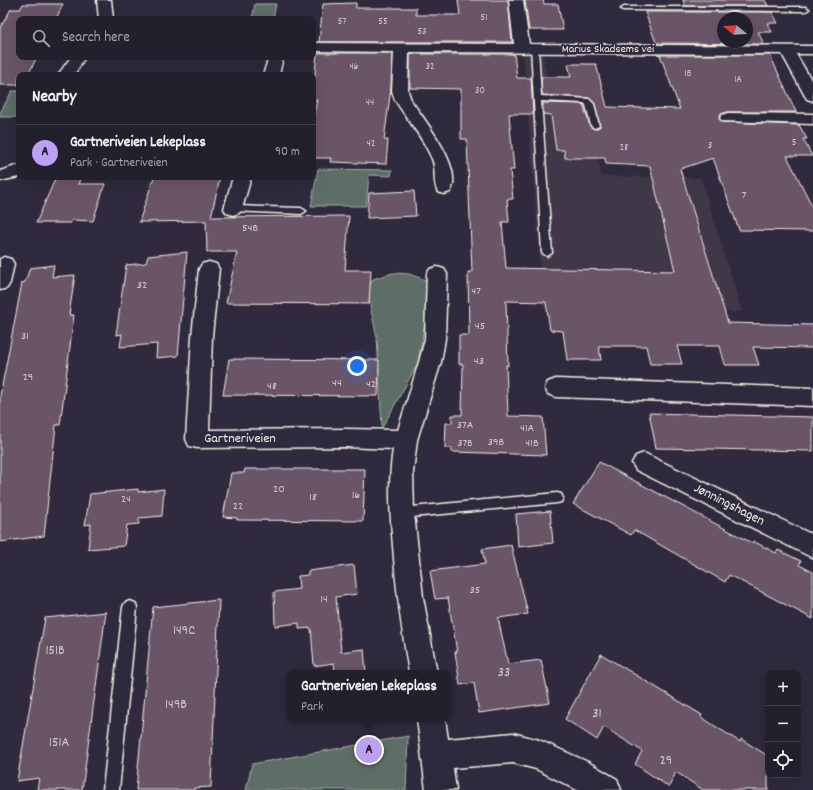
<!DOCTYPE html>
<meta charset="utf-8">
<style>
:root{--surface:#23202e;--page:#2f2d3a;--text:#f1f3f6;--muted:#a3a3aa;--line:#403e4a;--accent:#bca0f2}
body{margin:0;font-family:Dekko,sans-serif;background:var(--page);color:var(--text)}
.controls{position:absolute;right:12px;bottom:12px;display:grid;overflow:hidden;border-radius:8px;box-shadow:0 4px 16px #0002}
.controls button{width:36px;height:36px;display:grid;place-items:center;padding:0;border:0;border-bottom:1px solid var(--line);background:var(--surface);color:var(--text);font:20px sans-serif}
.compass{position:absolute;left:717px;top:12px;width:36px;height:36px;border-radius:50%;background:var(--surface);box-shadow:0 4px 16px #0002;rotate:288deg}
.you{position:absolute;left:357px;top:366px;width:14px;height:14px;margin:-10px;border:3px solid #fff;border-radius:50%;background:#1a73e8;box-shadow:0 0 0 6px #1a73e833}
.badge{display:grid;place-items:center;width:26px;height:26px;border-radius:50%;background:var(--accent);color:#111;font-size:13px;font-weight:700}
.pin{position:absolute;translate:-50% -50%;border:2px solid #fff;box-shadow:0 1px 4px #0006}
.popup{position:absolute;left:287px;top:670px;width:164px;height:52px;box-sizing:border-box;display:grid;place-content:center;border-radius:8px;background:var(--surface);filter:drop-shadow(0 1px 3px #0005);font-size:13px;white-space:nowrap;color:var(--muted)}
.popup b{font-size:15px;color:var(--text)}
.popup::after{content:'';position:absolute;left:50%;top:100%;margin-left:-8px;border:8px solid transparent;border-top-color:var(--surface)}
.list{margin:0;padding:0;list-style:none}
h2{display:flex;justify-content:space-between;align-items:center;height:52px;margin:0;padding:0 16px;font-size:17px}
h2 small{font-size:13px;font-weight:400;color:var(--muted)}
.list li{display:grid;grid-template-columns:26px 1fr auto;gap:12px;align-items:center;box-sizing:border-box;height:56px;padding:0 16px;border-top:1px solid var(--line)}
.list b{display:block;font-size:15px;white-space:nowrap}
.list p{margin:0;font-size:13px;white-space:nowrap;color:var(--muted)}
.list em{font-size:13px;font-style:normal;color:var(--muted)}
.icon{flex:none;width:22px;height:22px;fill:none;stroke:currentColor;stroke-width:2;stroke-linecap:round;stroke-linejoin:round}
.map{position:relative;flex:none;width:813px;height:790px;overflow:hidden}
.search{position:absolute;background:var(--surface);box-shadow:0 4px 16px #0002;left:16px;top:16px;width:300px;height:44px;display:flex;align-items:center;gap:10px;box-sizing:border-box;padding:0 14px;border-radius:8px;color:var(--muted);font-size:15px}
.panel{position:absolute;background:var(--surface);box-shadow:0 4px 16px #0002;left:16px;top:72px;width:300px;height:108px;border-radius:8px}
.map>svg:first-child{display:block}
.built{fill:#41374a}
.green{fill:#5b6e66;stroke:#a8b0a7}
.building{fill:#6b5467;stroke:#f4f1e8;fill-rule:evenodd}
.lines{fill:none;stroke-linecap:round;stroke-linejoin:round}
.service-casing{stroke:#f4f1e8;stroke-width:3}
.minor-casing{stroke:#f4f1e8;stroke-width:3}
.service{fill:#2f2a3d;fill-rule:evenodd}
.minor{fill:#2f2a3d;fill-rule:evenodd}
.labels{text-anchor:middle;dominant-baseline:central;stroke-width:4;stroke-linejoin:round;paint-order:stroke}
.far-number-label{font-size:10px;fill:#d2cac8}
.far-street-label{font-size:12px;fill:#f4f1e8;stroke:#2f2a3d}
.number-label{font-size:12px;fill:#d2cac8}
.street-label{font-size:14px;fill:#f4f1e8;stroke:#2f2a3d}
.near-number-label{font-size:14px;fill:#d2cac8}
</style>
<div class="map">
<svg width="813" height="790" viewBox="0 0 813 790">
<rect width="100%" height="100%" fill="#2f2a3d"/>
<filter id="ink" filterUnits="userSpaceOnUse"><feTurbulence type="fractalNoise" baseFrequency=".025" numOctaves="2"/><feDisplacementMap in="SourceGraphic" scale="8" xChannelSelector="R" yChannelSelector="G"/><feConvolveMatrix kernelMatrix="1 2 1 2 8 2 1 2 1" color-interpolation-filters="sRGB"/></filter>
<g filter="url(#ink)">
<!-- built -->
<polygon class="built" points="523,53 543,54 549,91 579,92 602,176 701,178 742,312 542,307 539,248"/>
<!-- green -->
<g class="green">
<polygon points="255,4 276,4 273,19 252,19"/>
<polygon points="12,91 19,91 19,117 0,117 0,113"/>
<polygon points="318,169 392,170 391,176 369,175 366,206 311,206"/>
<polygon points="393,273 409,274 428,281 426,316 418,363 382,428 377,338 367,291 373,279"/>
<polygon points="408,736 406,790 246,790 252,764"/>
</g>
<!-- building -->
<g class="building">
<polygon points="458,0 508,0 512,42 319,42 323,4 356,3 356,8 416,8 416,15 460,15"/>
<polygon points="525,0 543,0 544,4 558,4 563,30 529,30"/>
<polygon points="683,0 765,0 768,6 685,6"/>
<polygon points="23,4 63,4 56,19 19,19 19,57 37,57 28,75 19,75 18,85 0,85 0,28 11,9 20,9"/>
<path d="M645 12H772L778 23H767L772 32H758L764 44 656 43ZM723 18H747V42H723Z"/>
<polygon points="317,53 392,53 391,88 384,140 388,140 386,164 330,162 331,158 313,158 313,119 317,100 313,100 313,94"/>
<polygon points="410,54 514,54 517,78 531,78 533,114 509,114 514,170 510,170 513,199 507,199 509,222 502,222 506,268 675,271 650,166 606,164 605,158 565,158 564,150 556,150 551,115 543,114 543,103 583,104 590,126 594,129 600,126 595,104 589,98 542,95 541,77 571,77 568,64 596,64 607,107 680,109 660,55 770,55 796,112 728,112 721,114 719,119 722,122 799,125 807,139 803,139 812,156 787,156 813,208 813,231 739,230 713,158 680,169 728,323 813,325 813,348 753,347 759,365 725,365 720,346 677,346 682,364 650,364 646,346 599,346 601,360 567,360 563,331 550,330 546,302 506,301 508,366 506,365 508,416 543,417 546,455 452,452 452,448 445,448 446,423 452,423 452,415 462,415 463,364 459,364 459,335 469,335 468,272 472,272 467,139 461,139 461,89 410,88"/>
<polygon points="56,177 81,177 78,184 105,184 93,221 72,220 71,223 36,223"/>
<polygon points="154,177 220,177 211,217 349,216 345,270 371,270 369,304 226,303 237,252 207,252 206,221 139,222"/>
<polygon points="414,191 416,216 367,218 369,193"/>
<polygon points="187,252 178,356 156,358 157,344 120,347 122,334 116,335 126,265 146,263 148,256"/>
<polygon points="54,265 52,277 75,275 69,315 74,315 60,425 56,425 44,536 0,542 0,396 22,283 25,282 30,268"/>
<polygon points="229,359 379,360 378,396 223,395"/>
<polygon points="649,413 813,417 813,451 656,448"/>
<polygon points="599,462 752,543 753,541 776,553 778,550 801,561 799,565 813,572 813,619 729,575 725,582 634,530 631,535 573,504"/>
<polygon points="245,469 365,469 363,521 237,520 237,518 223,517 231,473 244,473"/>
<polygon points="138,489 138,492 164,489 162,516 139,518 139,524 127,525 124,546 88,549 91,524 85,525 90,494"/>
<polygon points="550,511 553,543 518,547 516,514"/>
<polygon points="511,545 528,614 498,618 508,664 541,660 550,703 479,713 474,683 460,685 455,652 457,652 448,598 435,599 430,571 485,564 482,549"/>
<polygon points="354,565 357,594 336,597 341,652 364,649 366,673 335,673 334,663 314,666 311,628 299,629 299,623 275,626 274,592 299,589 298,576 308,575 308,571"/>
<polygon points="219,600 211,787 194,788 194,790 136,790 153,607"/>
<polygon points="106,612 82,790 37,790 39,778 17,781 45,618"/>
<polygon points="601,654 702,715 701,717 740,742 741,739 768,756 768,790 703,790 676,772 669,787 635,764 642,751 604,727 597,740 565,719"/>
</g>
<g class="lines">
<!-- service casing -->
<g class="service-casing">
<g id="service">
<polygon points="624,7 806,7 809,9 806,11 622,10 621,9"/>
<polygon points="531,46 538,48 541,96 589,99 594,104 599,126 595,128 591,126 586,105 584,103 541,101 552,253 547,256 542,253"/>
<polygon points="233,206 301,208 306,211 301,214 230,211 228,209"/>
<polygon points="557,493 561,494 563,498 561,502 557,503 402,518 398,517 396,513 398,509 402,508"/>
<polygon points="130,601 135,603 137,607 119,790 103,790 123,607 125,603"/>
</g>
</g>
<!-- minor casing -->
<g class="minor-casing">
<g id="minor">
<polygon points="97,0 111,0 113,19 99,19"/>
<path d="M509 0H523L529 44 813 46V54H796L813 83V101L807 99 805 96 782 54 409 52 408 91 411 100C424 120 465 169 450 192L444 194 438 192C432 183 437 169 432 159 423 138 407 119 395 100L392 91 394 52 313 51V43L514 44Z"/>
<polygon points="71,57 85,57 74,75 58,75"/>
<polygon points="269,57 283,57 279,75 263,75"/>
<polygon points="728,113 813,114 813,124 722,121 720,118 722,115"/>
<polygon points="19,165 19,177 0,181 0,171"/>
<polygon points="233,177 251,177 242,209 239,213 233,215 227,213 224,209"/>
<polygon points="4,257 11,259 14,264 10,283 7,288 0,290 0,259"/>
<path d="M209 262 216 264 219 269 212 336 209 430 346 429 398 430 419 362 425 339 427 274 430 269 437 267 444 269 447 274 445 339 441 362 417 440 413 472 414 513 423 597 437 673H409C402 631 396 589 393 546 390 513 388 482 393 449L346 447 197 448 189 446 186 439 192 336 199 269 202 264Z"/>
<polygon points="556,379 813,388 813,406 556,397 548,394 545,388 548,382"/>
<polygon points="644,453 813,535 813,558 636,470 632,463 636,456"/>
<polygon points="417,719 445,719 448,739 513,733 539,740 588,762 617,779 621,790 577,790 536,769 513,763 453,768 456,790 426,790"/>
</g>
</g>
<!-- service -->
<use href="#service" class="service"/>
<!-- minor -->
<use href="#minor" class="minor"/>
</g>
</g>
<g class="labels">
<!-- far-number labels -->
<g class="far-number-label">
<text x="484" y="18">51</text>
<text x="342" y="22">57</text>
<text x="383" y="22">55</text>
<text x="422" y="32">53</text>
<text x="354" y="67">46</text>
<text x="430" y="67">32</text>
<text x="688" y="74">1B</text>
<text x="738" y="80">1A</text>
<text x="480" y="91">30</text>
<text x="370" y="103">44</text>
<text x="794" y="143">5</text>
<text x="371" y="144">42</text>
<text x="710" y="146">3</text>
<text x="624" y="148">28</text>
</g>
<!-- far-street labels -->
<g class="far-street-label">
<text x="608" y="49">Marius Skadsems vei</text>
</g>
<!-- number labels -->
<g class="number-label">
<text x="744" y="195">7</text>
<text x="250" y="228">54B</text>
<text x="142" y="285">32</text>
<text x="476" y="291">47</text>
<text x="480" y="326">45</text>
<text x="25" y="336">31</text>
<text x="479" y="361">43</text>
<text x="28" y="377">29</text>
<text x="337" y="383">44</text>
<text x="371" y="384">42</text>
<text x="272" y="386">48</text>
<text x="465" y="425">37A</text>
<text x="527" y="428">41A</text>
<text x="496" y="442">39B</text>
<text x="465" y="443">37B</text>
<text x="532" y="443">41B</text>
<text x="279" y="489">20</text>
<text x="356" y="495">16</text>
<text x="313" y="497">18</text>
<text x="126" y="499">24</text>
<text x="238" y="506">22</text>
<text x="475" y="590">35</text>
<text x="324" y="599">14</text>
</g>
<!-- street labels -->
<g class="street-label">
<text x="240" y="439">Gartneriveien</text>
<text transform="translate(729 505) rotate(27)">Jønningshagen</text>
</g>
<!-- near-number labels -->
<g class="near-number-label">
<text x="184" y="631">149C</text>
<text x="55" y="651">151B</text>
<text x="504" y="673">33</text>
<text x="176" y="705">149B</text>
<text x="597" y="714">31</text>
<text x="59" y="743">151A</text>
<text x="666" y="761">29</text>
</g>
</g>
</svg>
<div class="controls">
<button>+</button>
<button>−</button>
<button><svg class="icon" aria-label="locate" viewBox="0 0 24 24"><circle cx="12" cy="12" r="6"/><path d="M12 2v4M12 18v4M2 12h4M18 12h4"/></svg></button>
</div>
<svg class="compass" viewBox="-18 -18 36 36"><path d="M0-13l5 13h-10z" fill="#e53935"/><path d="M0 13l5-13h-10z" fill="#a3a3aa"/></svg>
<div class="you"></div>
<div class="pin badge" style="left:369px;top:750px">A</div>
<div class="popup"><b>Gartneriveien Lekeplass</b>Park</div>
<div class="search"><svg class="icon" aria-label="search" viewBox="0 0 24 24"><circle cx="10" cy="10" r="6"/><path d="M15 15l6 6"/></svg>Search here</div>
<section class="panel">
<h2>Nearby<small></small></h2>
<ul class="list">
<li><span class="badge">A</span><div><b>Gartneriveien Lekeplass</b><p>Park · Gartneriveien</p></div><em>90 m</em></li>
</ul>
</section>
</div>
